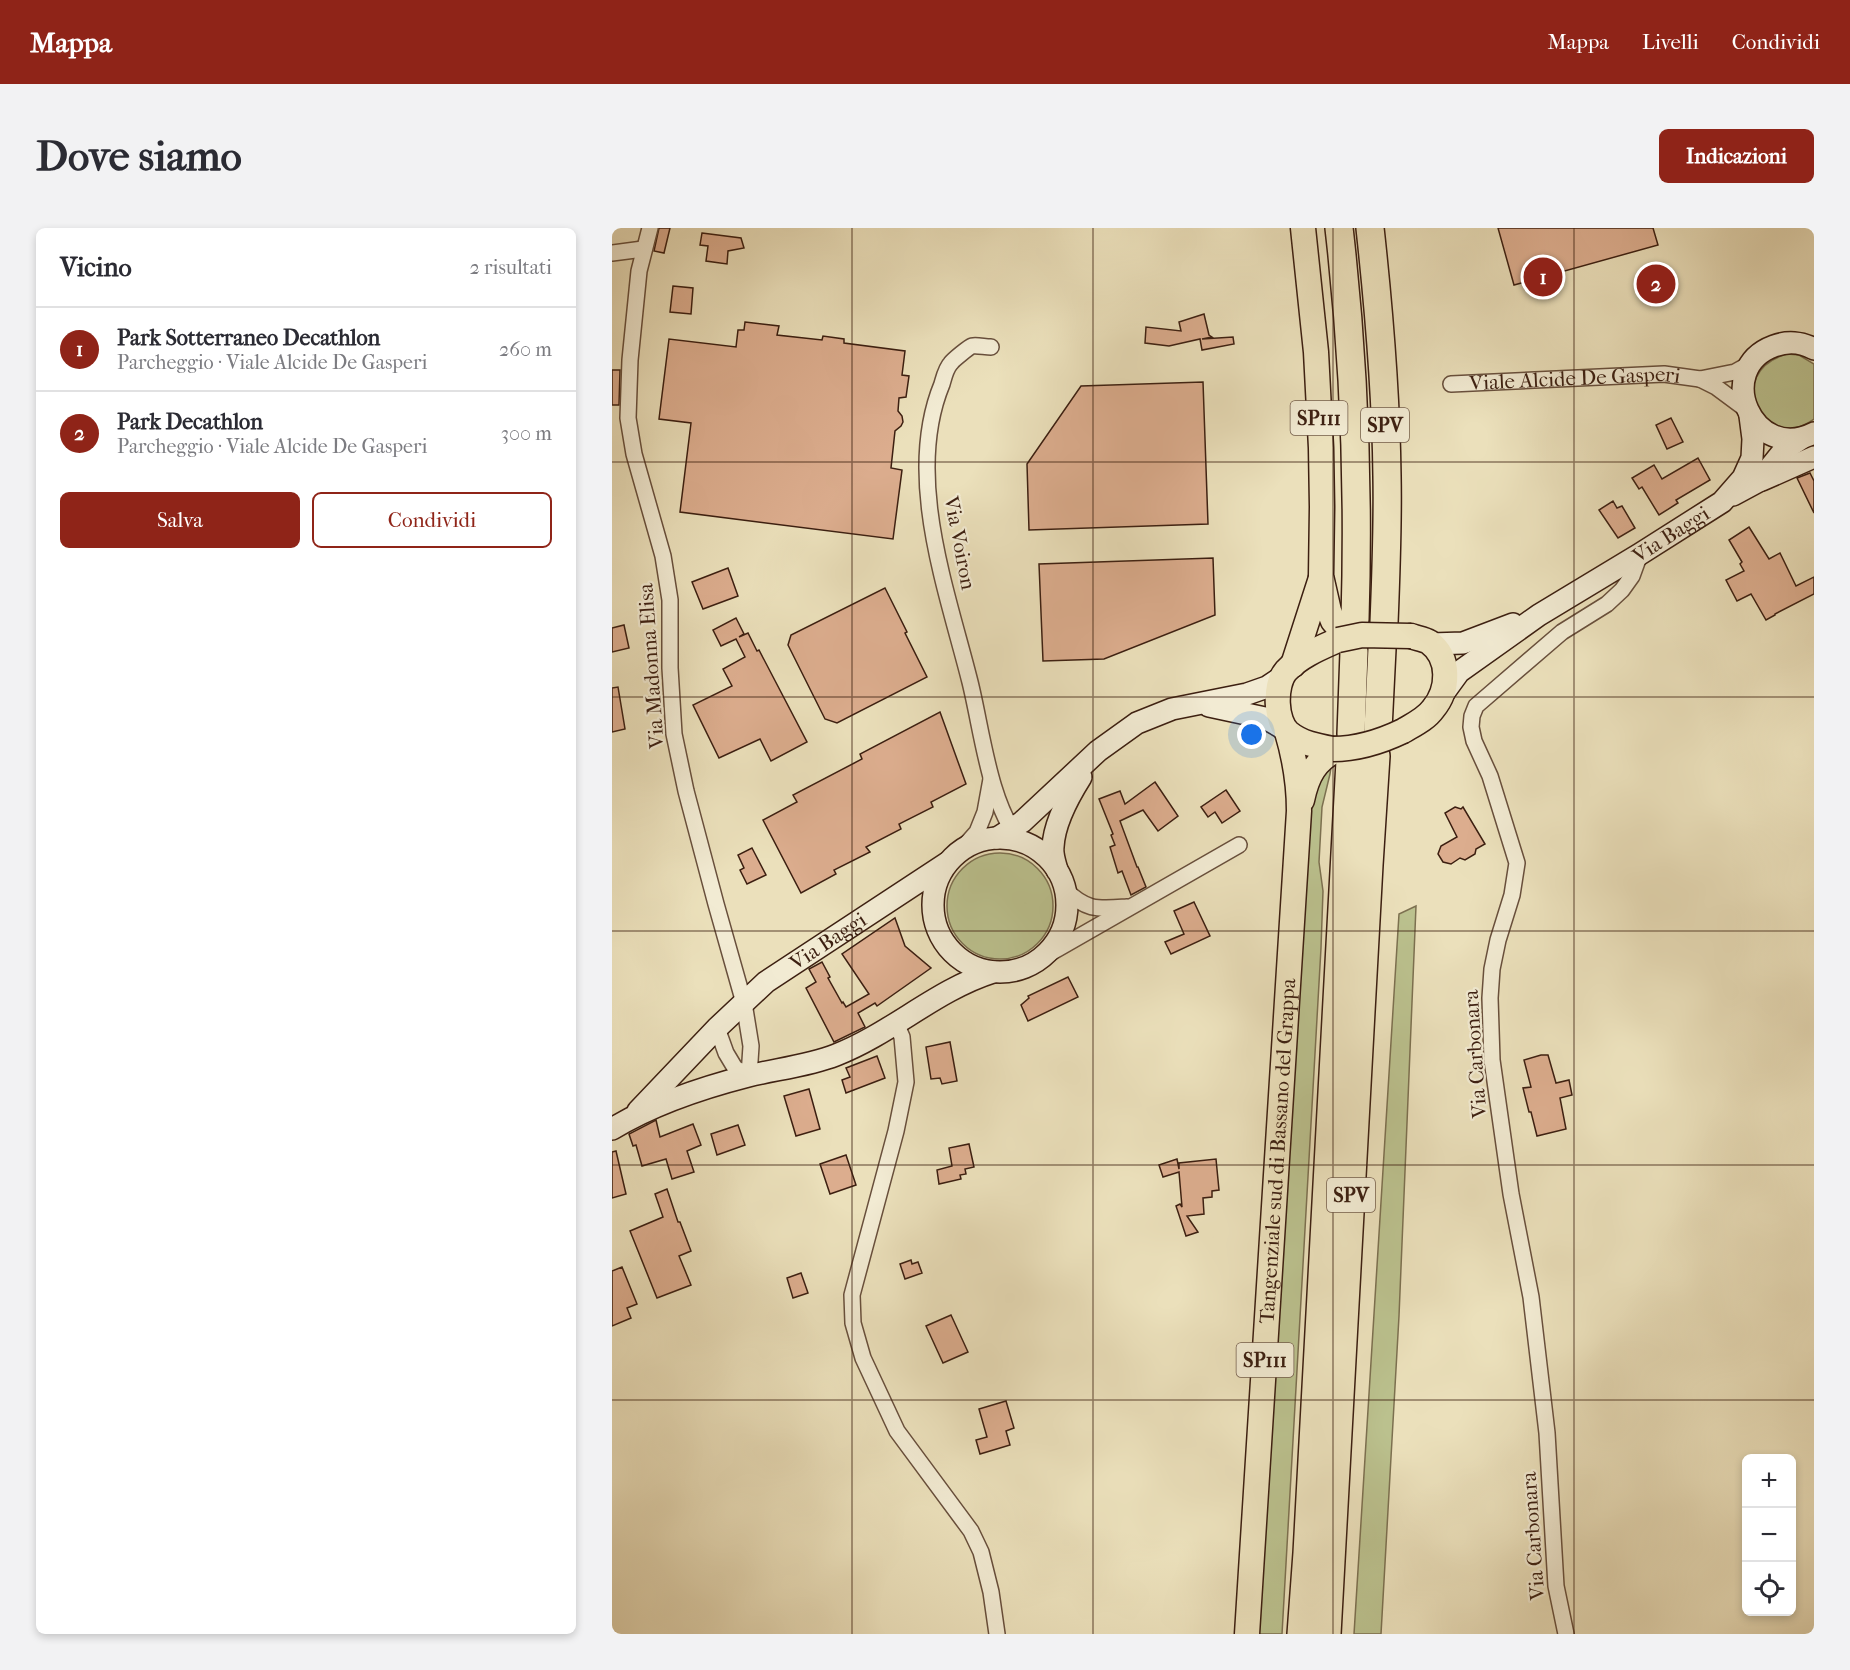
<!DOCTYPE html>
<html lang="it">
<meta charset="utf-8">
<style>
:root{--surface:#fff;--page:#f2f2f3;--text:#2b2b33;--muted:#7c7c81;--line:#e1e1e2;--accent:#8f2418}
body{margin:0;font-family:"IM FELL French Canon",serif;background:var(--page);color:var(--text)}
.controls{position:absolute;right:18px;bottom:18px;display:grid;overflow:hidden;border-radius:9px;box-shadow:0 3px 9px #0003}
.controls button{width:54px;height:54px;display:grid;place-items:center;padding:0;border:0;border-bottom:2px solid var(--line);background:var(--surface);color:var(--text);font:30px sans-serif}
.you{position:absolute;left:640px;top:507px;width:21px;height:21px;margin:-15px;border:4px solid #fff;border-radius:50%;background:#1a73e8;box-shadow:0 0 0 9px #1a73e833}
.badge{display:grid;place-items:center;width:39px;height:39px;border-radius:50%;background:var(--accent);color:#fff;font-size:20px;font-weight:700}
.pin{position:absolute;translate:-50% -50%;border:3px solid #fff;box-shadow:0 2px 6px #0006}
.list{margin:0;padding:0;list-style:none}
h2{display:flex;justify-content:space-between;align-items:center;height:78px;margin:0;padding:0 24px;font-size:26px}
h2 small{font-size:20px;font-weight:400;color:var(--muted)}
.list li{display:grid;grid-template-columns:39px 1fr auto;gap:18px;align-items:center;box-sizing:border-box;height:84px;padding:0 24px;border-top:2px solid var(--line)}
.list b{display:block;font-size:22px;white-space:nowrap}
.list p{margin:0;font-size:20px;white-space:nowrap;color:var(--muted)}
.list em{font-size:20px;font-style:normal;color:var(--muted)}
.actions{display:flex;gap:12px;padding:18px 24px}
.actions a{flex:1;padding:14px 0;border:2px solid var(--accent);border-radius:9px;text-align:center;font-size:21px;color:var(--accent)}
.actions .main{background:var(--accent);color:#fff}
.icon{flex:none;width:33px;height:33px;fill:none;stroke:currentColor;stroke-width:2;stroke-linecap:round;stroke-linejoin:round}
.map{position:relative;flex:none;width:1202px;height:1406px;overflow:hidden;border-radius:9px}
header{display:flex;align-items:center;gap:36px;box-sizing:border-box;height:84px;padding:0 30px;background:var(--accent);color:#fff}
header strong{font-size:28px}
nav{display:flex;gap:33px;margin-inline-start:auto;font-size:21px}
.intro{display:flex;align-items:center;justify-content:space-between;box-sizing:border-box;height:144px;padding:0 36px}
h1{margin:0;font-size:42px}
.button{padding:15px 27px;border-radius:9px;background:var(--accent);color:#fff;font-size:21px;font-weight:700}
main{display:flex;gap:36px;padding:0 36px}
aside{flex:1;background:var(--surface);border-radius:9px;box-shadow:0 3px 9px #0003}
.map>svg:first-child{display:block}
.green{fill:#bbc18e;stroke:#7c7050;stroke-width:1.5}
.building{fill:#dcad8e;stroke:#3c1f11;stroke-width:1.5}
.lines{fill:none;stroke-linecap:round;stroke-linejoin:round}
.minor-casing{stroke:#684f3c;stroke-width:18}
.secondary-casing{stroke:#3c1f11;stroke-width:24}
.primary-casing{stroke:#3c1f11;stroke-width:27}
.motorway-casing{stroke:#3c1f11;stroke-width:30}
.minor{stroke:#f2ebd3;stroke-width:15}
.secondary{stroke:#f2ebd3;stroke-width:21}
.primary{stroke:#ebe0bb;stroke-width:24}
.motorway{stroke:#ebe0bb;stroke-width:27}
.primary-bridge-casing{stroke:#3c1f11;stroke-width:27;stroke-linecap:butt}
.primary-bridge{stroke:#ebe0bb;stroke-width:24}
.grid{fill:none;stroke:#3c1f11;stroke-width:1.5;stroke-opacity:0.55}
.labels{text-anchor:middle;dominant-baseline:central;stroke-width:4.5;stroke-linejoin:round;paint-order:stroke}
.shield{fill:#f2ebd3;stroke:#735c4b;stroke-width:1.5}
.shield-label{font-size:20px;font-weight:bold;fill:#3c1f11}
.street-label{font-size:21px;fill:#3c1f11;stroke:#f2ebd3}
</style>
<header>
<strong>Mappa</strong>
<nav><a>Mappa</a><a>Livelli</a><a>Condividi</a></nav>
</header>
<div class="intro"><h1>Dove siamo</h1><a class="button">Indicazioni</a></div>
<main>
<aside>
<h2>Vicino<small>2 risultati</small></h2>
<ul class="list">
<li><span class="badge">1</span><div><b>Park Sotterraneo Decathlon</b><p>Parcheggio · Viale Alcide De Gasperi</p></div><em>260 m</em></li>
<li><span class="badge">2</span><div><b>Park Decathlon</b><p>Parcheggio · Viale Alcide De Gasperi</p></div><em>300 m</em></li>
</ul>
<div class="actions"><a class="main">Salva</a><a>Condividi</a></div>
</aside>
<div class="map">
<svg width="1202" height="1406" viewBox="0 0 1202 1406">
<rect width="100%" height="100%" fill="#ebe0bb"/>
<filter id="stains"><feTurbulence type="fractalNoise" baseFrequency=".00333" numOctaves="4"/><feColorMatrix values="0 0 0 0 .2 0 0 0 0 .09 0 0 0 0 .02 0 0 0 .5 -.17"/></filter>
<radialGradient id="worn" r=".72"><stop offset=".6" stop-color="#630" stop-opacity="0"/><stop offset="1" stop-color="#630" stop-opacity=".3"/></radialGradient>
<!-- green -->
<g class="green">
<path d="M1175 126 1187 127 1202 136V191C1153 227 1109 145 1175 126Z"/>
<polygon points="720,532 718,546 710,579 707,634 711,663 709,720 670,1406 645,1406 696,581 708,542"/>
<circle cx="388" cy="678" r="53"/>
<polygon points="804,678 787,1088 769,1406 742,1406 787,686"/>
</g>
<!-- building -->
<g class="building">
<polygon points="47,0 58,0 52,25 42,23"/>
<polygon points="886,0 1041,0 1046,17 902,57"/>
<polygon points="90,5 129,10 132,20 116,23 115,36 94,33 96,18 88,17"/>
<polygon points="61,58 81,60 79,86 58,84"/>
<polygon points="592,86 597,107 600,109 590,111 621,109 622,116 590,122 588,111 557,118 533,115 534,99 569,103 567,94"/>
<polygon points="133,94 167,98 165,107 210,112 211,108 232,111 232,115 293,123 290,147 297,148 294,169 287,170 286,183 290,188 291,194 289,198 283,203 279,240 290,242 281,311 68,284 79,195 47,191 57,111 124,119 126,102 132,102"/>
<polygon points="0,142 8,142 7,177 0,177"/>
<polygon points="591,154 596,296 417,302 415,236 469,158"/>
<polygon points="1059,190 1071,214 1055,221 1044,197"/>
<polygon points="1086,230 1098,252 1064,272 1066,275 1047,287 1030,259 1027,261 1020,250 1042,237 1050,251"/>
<polygon points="1198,245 1202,253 1202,285 1185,250"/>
<polygon points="1001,273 1005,280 1010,278 1023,300 1006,310 987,282"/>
<polygon points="1137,299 1157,331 1168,325 1184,358 1202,349 1202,366 1163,386 1163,387 1154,392 1139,366 1125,373 1114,352 1132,343 1128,336 1130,334 1117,312"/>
<polygon points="601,330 603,387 492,431 431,433 427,336"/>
<polygon points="116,340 126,368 91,381 80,354"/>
<polygon points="273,360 295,404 293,405 315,449 225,495 213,491 176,417 179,407"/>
<polygon points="124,390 132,406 127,409 136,405 145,423 147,422 195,514 159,533 148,511 107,530 81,477 120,458 111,441 133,429 124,411 109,418 101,402"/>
<polygon points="12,397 17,420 0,424 0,400"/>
<polygon points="6,459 13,501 0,504 0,460"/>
<polygon points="328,484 354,556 319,574 321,579 287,596 289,601 254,619 258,624 222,642 224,646 189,665 151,592 185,574 181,567 250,531 248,526"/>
<polygon points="543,554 566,588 546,603 531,582 508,593 525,639 526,639 534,659 519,667 510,643 506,645 498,619 503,617 499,607 501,606 487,571 508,563 513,576"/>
<polygon points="614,562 628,583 610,595 603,584 596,589 589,579"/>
<polygon points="843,579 849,581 851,579 873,616 864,621 863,626 853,632 848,630 839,636 831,634 826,626 829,618 845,609 833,585"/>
<polygon points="140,620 154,647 135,656 128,642 132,640 126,627"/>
<polygon points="582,674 598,708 559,726 553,714 572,706 562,683"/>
<polygon points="283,690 293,718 319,740 265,778 263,775 246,785 253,799 222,814 194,760 204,754 197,741 210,734 218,749 216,750 230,775 231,774 234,779 257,766 230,726"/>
<polygon points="456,749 466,769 416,793 409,777 417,770 416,768"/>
<polygon points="338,814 345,853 330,856 328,850 319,851 314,819"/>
<polygon points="929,827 936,827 944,855 957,852 960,867 948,870 954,901 925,908 919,884 917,884 911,860 919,859 912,832"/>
<polygon points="265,828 273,850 234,865 230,852 238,849 234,840"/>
<polygon points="197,861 208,901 184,908 172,868"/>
<polygon points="44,892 48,909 81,896 89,917 75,923 82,944 60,951 54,931 30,938 24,917 21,918 17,906"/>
<polygon points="126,897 133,917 105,927 99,906"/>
<polygon points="357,916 362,939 353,941 354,946 348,947 349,951 327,956 325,942 340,938 337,920"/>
<polygon points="4,923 14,966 0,970 0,924"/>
<polygon points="234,927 244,957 218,966 208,936"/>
<polygon points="565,931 567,941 567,935 604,931 607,962 600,963 600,969 591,970 592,986 575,988 586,1004 574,1008 564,978 568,976 570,979 567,944 551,949 547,937"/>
<polygon points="55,961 66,994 68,994 79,1023 67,1028 79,1057 45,1070 18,1003 51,989 43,966"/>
<polygon points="299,1032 300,1036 306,1034 310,1045 293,1051 288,1036"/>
<polygon points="10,1039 25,1076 15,1080 19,1090 0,1098 0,1043"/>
<polygon points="189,1045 196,1065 181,1070 175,1050"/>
<polygon points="339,1087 356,1124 331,1135 314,1098"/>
<polygon points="394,1173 402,1200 394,1203 398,1217 368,1226 364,1212 375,1209 367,1181"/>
</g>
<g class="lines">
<!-- minor casing -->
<g class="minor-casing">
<g id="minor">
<polyline points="38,0 27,43 18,132 16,190 22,226 51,328 58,372 58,440 62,506 74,563 104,676 132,775 139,818 137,848 123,840 114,825 105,800"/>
<polyline points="0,25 31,21"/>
<path d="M379 119C373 119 365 117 360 118 357 119 341 132 339 135 334 140 332 149 330 156 292 248 335 362 358 454 370 502 377 575 408 613"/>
<polyline points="1088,151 1104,159 1135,182"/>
<path id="s1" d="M839 156 1052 146 1088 151 1123 144 1139 135"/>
<polyline points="349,622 365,604 373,584 379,551"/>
<path d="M452 661C475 683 485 681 515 679"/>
<polyline points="428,731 627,617"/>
<polyline points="284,795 290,809 294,854 284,903 240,1067 241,1095 251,1130 285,1203 359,1303 369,1324 379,1364 385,1406"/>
<polyline points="954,1406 944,1358 935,1205 919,1069 899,966 880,832 878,770 880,741 886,712 900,667 905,635 878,548 862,513 859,499 860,488 864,478 950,404 995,376 1010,362 1020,348 1028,326"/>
</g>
</g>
<!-- secondary casing -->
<g class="secondary-casing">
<g id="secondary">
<path d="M1202 121C1190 114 1175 113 1162 118 1100 141 1141 236 1202 205"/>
<polyline points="1150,252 1202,229"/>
<polyline points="1121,267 1147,253 1172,222 1190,210"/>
<polyline points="819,416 851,415 901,396"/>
<path id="s2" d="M831 466 847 444 927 387 1028 326 1110 274 1131 250 1140 230 1141 211 1138 188"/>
<polyline points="597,478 653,490 674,502"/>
<polyline points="385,610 410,594 486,523 525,495 560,481 635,466 655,459 670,449"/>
<circle cx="388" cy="677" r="67"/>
<path d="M445 642C443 635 440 626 441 619 442 596 457 568 469 549"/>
<path id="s3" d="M26 883 105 800 154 754 335 635"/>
<path d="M0 901C41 876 89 860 136 848 165 841 196 838 224 827 280 805 324 762 381 744"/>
</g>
</g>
<!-- primary casing -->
<g class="primary-casing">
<g id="primary">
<polyline points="691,0 704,124 709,220 710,279 709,348 717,383 721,393 727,400"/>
<polyline points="681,437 709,350"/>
<path d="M791 503C801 497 814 491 821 481 837 462 839 430 817 414 812 411 804 410 799 408"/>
<path d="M721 521C705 518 689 515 677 505 663 494 662 457 674 443 688 428 708 420 726 412"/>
<path d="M690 572C695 548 703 532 726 521"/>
<path id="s4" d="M635 1406 687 583C687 556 683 531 675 504"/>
</g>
</g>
<!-- motorway casing -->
<g class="motorway-casing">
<g id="motorway">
<path d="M727 0C742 130 747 261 743 391"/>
<path d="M758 0C767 82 774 165 775 248 776 297 774 346 772 395"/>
<polyline points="766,501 770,421"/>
<polyline points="739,506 742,424"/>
<polyline points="689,1406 695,1325 738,533"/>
<polyline points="715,1406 757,637 764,528"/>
</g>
</g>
<!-- minor -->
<use href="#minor" class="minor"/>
<!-- secondary -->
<use href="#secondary" class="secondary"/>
<!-- primary -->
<use href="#primary" class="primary"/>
<!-- motorway -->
<use href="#motorway" class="motorway"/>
<!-- primary-bridge casing -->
<g class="primary-bridge-casing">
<g id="primary-bridge">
<polyline points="726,412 750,407 799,408"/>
<path d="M721 521C746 521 768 514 791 503"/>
</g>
</g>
<!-- primary-bridge -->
<use href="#primary-bridge" class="primary-bridge"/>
</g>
<!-- grid -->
<path class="grid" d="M240 0V1406M481 0V1406M721 0V1406M962 0V1406M0 234H1202M0 469H1202M0 703H1202M0 937H1202M0 1172H1202"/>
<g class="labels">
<!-- shield labels -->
<g class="shield">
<rect x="678.5" y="173" width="57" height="34" rx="4.5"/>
<rect x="749" y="180" width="48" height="34" rx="4.5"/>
<rect x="715" y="950" width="48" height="34" rx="4.5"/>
<rect x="624.5" y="1115" width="57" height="34" rx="4.5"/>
</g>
<g class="shield-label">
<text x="707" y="190">SP111</text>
<text x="773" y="197">SPV</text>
<text x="739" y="967">SPV</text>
<text x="653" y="1132">SP111</text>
</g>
<!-- street labels -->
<g class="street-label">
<text stroke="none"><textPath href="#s1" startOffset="124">Viale Alcide De Gasperi</textPath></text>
<text stroke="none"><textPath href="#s2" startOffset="280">Via Baggi</textPath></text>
<text transform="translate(348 315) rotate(79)">Via Voiron</text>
<text transform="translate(39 438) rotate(-94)">Via Madonna Elisa</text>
<text stroke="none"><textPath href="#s3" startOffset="256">Via Baggi</textPath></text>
<text transform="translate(863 826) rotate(-94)">Via Carbonara</text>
<text stroke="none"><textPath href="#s4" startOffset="484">Tangenziale sud di Bassano del Grappa</textPath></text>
<text transform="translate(921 1308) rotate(-94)">Via Carbonara</text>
</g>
</g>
<rect width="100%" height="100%" filter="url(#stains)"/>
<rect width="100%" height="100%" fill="url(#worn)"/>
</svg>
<div class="controls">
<button>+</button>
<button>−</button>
<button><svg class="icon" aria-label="locate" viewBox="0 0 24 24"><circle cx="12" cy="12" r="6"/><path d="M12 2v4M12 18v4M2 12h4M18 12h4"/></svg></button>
</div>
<div class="you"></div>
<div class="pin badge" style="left:931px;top:49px">1</div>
<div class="pin badge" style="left:1044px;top:56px">2</div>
</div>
</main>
